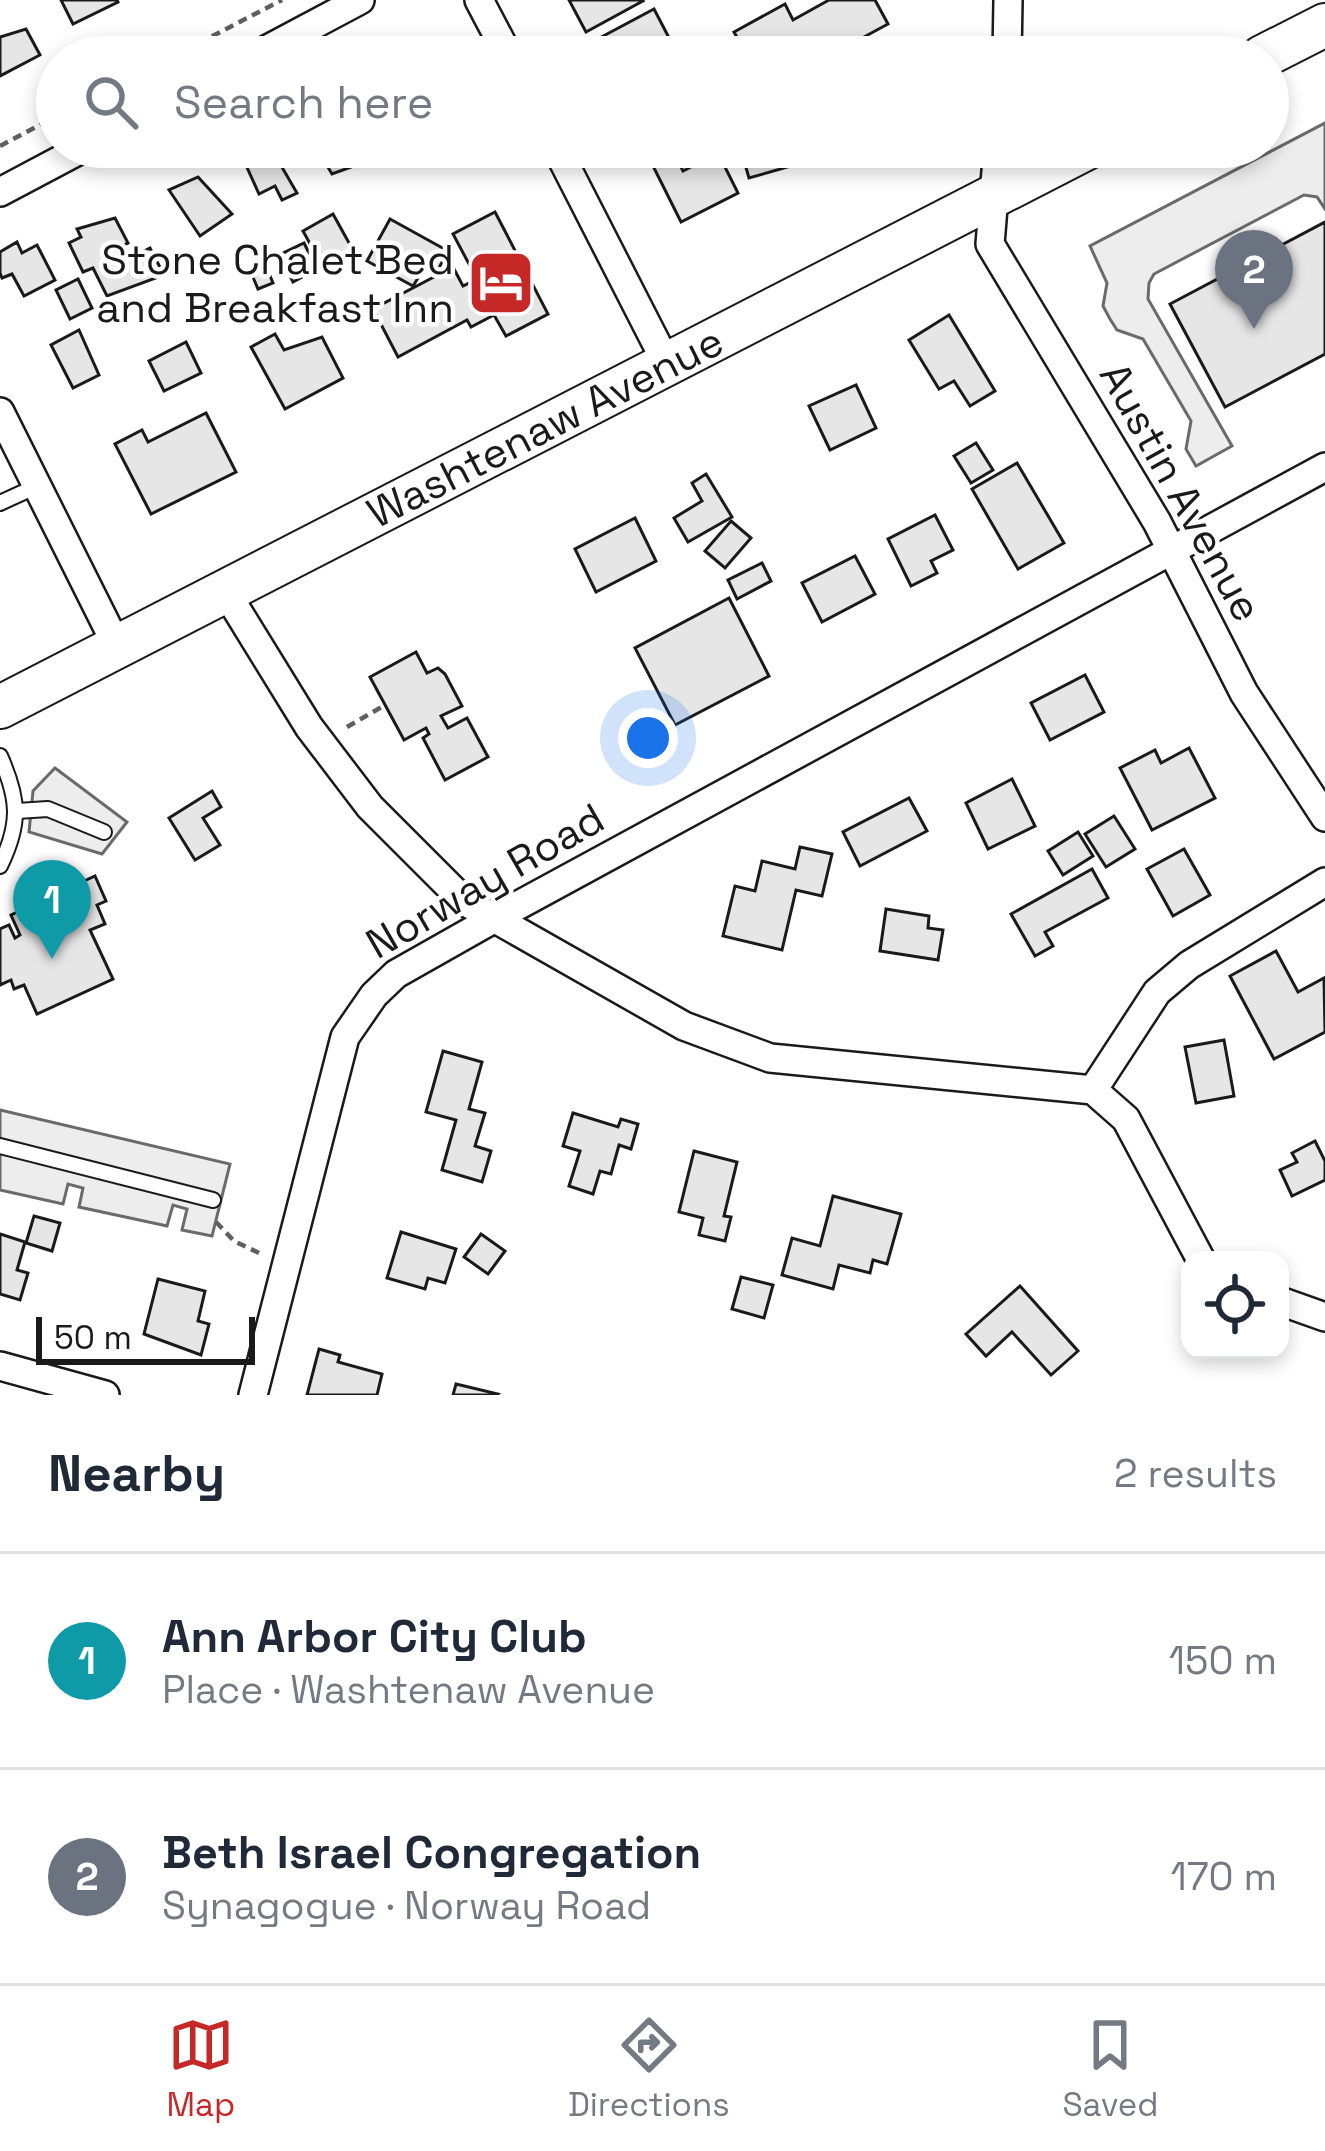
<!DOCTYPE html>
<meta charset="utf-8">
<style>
:root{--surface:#fff;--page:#f6f6f7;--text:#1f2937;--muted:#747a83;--line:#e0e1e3;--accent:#c62828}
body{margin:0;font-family:"Space Grotesk",sans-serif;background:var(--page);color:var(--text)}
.controls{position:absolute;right:36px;bottom:36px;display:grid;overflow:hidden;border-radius:24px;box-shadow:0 6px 18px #0003}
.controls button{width:108px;height:108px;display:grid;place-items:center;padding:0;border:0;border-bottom:3px solid var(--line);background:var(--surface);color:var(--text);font:60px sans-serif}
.scale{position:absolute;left:36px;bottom:30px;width:219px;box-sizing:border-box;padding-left:12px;border:6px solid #1a1a1a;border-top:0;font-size:33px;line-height:42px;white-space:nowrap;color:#1a1a1a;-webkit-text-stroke:9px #fff;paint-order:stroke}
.you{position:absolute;left:648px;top:738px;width:42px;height:42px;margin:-30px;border:9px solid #fff;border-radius:50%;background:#1a73e8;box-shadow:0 0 0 18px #1a73e833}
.badge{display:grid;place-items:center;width:78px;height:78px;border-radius:50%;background:var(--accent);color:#fff;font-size:39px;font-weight:700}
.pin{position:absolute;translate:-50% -99px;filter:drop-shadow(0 3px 6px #0008)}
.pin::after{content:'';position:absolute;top:63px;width:42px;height:36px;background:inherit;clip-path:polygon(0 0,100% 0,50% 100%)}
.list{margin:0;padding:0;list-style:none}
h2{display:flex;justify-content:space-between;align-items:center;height:156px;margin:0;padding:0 48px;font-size:51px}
h2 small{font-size:39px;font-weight:400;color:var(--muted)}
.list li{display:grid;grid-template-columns:78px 1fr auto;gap:36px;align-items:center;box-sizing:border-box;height:216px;padding:0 48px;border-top:3px solid var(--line)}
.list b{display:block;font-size:45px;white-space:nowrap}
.list p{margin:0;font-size:39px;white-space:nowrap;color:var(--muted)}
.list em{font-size:39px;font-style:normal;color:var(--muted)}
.icon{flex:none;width:66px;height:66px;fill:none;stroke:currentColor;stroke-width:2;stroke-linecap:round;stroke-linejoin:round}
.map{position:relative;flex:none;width:1325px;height:1395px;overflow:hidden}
.search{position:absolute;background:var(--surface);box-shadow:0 6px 18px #0003;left:36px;right:36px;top:36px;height:132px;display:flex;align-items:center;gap:30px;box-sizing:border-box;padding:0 42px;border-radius:66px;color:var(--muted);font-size:45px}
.sheet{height:588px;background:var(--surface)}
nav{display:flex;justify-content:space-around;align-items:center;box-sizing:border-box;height:168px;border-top:3px solid var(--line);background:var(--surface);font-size:33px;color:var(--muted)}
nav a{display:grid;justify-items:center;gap:6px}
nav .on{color:var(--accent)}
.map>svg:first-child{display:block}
.built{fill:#ededed;stroke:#6a6a6a;stroke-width:3}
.building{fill:#e6e6e6;stroke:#1a1a1a;stroke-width:3}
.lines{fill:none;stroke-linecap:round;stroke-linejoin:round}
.lane-casing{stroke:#1a1a1a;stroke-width:18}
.street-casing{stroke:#1a1a1a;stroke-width:32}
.primary-casing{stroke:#1a1a1a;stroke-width:46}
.path{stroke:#5f5f5f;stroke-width:4.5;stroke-dasharray:9 6;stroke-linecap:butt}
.lane{stroke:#fff;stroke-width:14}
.street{stroke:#fff;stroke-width:27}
.primary{stroke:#fff;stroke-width:42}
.labels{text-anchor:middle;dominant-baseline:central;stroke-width:9;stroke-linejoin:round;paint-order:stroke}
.poi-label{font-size:42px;fill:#1a1a1a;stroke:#fff;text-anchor:end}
.street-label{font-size:42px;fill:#1a1a1a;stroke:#fff}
</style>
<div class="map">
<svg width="1325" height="1395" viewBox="0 0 1325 1395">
<rect width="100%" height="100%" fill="#fff"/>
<!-- built -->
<g class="built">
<polygon points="1325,123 1325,209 1317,197 1304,195 1154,274 1149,283 1148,299 1232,446 1196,466 1186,449 1191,421 1143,339 1117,330 1110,319 1103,306 1107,283 1090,246"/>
<polygon points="55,768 127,822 102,854 29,832 33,791"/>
<polygon points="0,1110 230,1164 212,1236 182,1230 187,1209 173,1205 167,1226 79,1207 83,1188 68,1184 63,1204 0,1190"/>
</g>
<!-- building -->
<g class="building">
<polygon points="61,0 117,0 118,2 73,24"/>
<polygon points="569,0 642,0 643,1 586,32"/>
<polygon points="829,0 875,0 888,24 827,57 809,57 802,44 778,57 748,57 734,32 785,4 793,20"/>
<polygon points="654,9 678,55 600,57 592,42"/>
<polygon points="26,29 40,55 0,76 0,37"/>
<polygon points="316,147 366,147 359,150 357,165 332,174"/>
<polygon points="366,147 401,147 379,164"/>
<polygon points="740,147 794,147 798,164 749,178"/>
<polygon points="272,150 297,193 282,200 275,186 259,194 245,163"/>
<polygon points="673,151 683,171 718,153 738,193 681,222 651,162"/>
<polygon points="198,177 232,214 200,236 169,190"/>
<polygon points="495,212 548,314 506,336 494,315 471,327 467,320 398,357 373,309 453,267 463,286 477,279 453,234"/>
<polygon points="333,214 354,252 324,269 303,231"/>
<polygon points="115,218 128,243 118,248 124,261 150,248 164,275 107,296 93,268 83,272 69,243 81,237 77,229"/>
<polygon points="390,219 448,251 439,268 428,262 413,286 367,261"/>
<polygon points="1325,222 1325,354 1225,407 1170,304"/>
<polygon points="17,242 22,253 37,245 55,280 24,296 12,274 2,278 0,273 0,252"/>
<polygon points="304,243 317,269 293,282 279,255"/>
<polygon points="265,264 273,283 258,289 250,270"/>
<polygon points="78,279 92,308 70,319 56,290"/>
<polygon points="949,315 995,391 970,406 954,381 939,389 909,340"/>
<polygon points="79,330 99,375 73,388 51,345"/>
<polygon points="275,334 284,350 322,337 343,378 285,409 251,347"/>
<polygon points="186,342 201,373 164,391 149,361"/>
<polygon points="856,385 876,428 830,450 809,406"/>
<polygon points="206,413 236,472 151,514 115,444 142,430 148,442"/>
<polygon points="976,443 993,470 971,483 954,456"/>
<polygon points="1017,463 1064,543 1018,569 972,489"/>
<polygon points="706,474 732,517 688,542 674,518 702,501 692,483"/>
<polygon points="935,515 953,550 931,561 937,573 911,586 888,539"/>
<polygon points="635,518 656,561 596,592 575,549"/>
<polygon points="731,521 751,538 725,568 705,551"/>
<polygon points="855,556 875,594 822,622 802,583"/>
<polygon points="762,563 771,581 737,599 728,580"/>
<polygon points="729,598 769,676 675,725 635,648"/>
<polygon points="416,652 427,673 438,668 445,674 462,706 441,716 448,728 467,718 488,757 445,780 423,738 429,734 426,728 404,740 370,677"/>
<polygon points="1085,675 1104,712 1050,740 1031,703"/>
<polygon points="1189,748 1215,798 1152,830 1120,768 1155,750 1161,763"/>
<polygon points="1012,779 1035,826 988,849 966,803"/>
<polygon points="212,791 221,807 203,818 220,845 195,860 169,818"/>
<polygon points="909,798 927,831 860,866 843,832"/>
<polygon points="1114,816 1135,849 1106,867 1085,834"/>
<polygon points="1078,832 1093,856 1063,875 1048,851"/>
<polygon points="800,847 832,854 822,896 796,890 782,950 723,936 735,886 755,891 762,861 795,869"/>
<polygon points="1184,849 1210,895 1173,916 1147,869"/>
<polygon points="1092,869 1108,898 1045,932 1053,946 1035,956 1011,914"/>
<polygon points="95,876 106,901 97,905 105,924 90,930 113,979 37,1014 24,985 14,989 11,980 0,985 0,929 9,925 15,938 20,935 11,915"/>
<polygon points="886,909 929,916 928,928 943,930 938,960 880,951"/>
<polygon points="1276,951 1298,992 1324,978 1325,1032 1274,1059 1230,976"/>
<polygon points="1224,1040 1234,1096 1196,1103 1185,1047"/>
<polygon points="443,1051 482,1062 469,1109 485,1113 475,1146 491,1151 482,1182 442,1170 456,1120 426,1112"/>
<polygon points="573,1113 618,1127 621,1119 638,1124 631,1149 619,1145 611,1174 600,1171 593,1194 569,1186 580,1151 563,1146"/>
<polygon points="1315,1141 1325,1161 1325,1180 1292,1196 1280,1170 1297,1162 1292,1153"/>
<polygon points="694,1151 737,1162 724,1216 731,1217 725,1241 699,1235 703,1218 679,1212"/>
<polygon points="833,1196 901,1214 887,1264 873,1260 870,1273 839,1265 833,1289 782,1275 792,1238 820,1246"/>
<polygon points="34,1216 60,1223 52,1251 26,1243"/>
<polygon points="401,1232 456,1249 445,1283 428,1278 425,1289 387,1278"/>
<polygon points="0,1234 25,1242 17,1270 28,1273 20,1300 0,1294"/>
<polygon points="481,1234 505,1251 488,1274 464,1257"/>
<polygon points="741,1277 773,1285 764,1318 732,1309"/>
<polygon points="158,1279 205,1291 198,1321 209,1324 201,1355 144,1334"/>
<polygon points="1020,1286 1078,1351 1051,1375 1012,1332 986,1356 966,1334"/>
<polygon points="319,1349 340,1355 338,1362 382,1374 377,1395 307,1395"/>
<polygon points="456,1384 498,1394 497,1395 453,1395"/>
</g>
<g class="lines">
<!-- lane casing -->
<g class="lane-casing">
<g id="lane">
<polyline points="0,503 37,486"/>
<path d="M0 756C19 799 21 823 0 866"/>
<polyline points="17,811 48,809 104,832"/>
<polyline points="0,1146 213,1200"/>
</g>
</g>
<!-- street casing -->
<g class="street-casing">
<g id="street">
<polyline points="479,0 509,57"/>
<polyline points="253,57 360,0"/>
<polyline points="1007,57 1008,0"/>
<polyline points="556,147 668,366"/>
<polyline points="998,147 990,244 1157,522 1244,693 1325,817"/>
<polyline points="0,192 85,147"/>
<polyline points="0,412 117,646"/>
<polyline points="224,589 309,727 370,807 464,901 684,1026 770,1058 1093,1090 1126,1119 1201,1260"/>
<polyline points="1093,1090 1157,992 1189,965 1325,882"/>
<polyline points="1280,1301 1325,1317"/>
<polyline points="0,1366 105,1395"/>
<polyline points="253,1395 345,1037 374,995 396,974 495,918 1325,467"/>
</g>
</g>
<!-- primary casing -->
<g class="primary-casing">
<g id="primary">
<polyline points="1262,57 1325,25"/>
<polyline points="0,707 1089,147"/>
</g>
</g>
<!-- path -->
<g class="path">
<polyline points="172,57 282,0"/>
<polyline points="0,146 57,116"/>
<polyline points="1178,509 1189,502"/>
<polyline points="347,727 385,705"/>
<polyline points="216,1222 234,1241 259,1253"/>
</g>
<!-- lane -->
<use href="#lane" class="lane"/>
<!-- street -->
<use href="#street" class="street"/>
<!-- primary -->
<use href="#primary" class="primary"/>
</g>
<!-- icons -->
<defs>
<g id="hotel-square" transform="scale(3.45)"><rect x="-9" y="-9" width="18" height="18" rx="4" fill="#c62828" stroke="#fff"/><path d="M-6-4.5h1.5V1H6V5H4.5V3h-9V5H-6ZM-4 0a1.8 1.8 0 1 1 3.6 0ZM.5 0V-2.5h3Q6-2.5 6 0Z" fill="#fff"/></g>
</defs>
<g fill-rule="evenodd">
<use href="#hotel-square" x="501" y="283"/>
</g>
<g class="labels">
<!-- poi labels -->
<g class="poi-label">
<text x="454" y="259">Stone Chalet Bed<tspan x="454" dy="48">and Breakfast Inn</tspan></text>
</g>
<!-- street labels -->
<g class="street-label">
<text transform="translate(545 427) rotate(-27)">Washtenaw Avenue</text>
<text transform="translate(1181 492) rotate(61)">Austin Avenue</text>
<text transform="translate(485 881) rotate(-30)">Norway Road</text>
</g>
</g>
</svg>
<div class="controls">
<button><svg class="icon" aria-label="locate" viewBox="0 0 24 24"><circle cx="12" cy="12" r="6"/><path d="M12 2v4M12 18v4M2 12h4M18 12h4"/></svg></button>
</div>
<div class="scale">50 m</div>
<div class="you"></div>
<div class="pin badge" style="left:52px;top:959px;background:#0f9aa8">1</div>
<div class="pin badge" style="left:1254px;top:329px;background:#6b7280">2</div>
<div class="search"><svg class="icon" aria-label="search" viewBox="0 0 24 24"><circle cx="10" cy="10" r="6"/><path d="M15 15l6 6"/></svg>Search here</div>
</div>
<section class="sheet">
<h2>Nearby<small>2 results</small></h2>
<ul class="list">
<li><span class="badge" style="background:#0f9aa8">1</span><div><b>Ann Arbor City Club</b><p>Place · Washtenaw Avenue</p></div><em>150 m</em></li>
<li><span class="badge" style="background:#6b7280">2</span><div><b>Beth Israel Congregation</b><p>Synagogue · Norway Road</p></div><em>170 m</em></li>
</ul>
</section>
<nav>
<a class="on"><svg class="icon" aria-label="map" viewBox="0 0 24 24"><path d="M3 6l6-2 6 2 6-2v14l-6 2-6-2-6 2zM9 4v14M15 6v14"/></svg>Map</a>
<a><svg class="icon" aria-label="directions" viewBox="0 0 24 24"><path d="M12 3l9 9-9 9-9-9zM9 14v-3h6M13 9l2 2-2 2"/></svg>Directions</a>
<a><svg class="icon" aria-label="saved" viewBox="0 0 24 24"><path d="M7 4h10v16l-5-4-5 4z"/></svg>Saved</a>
</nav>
